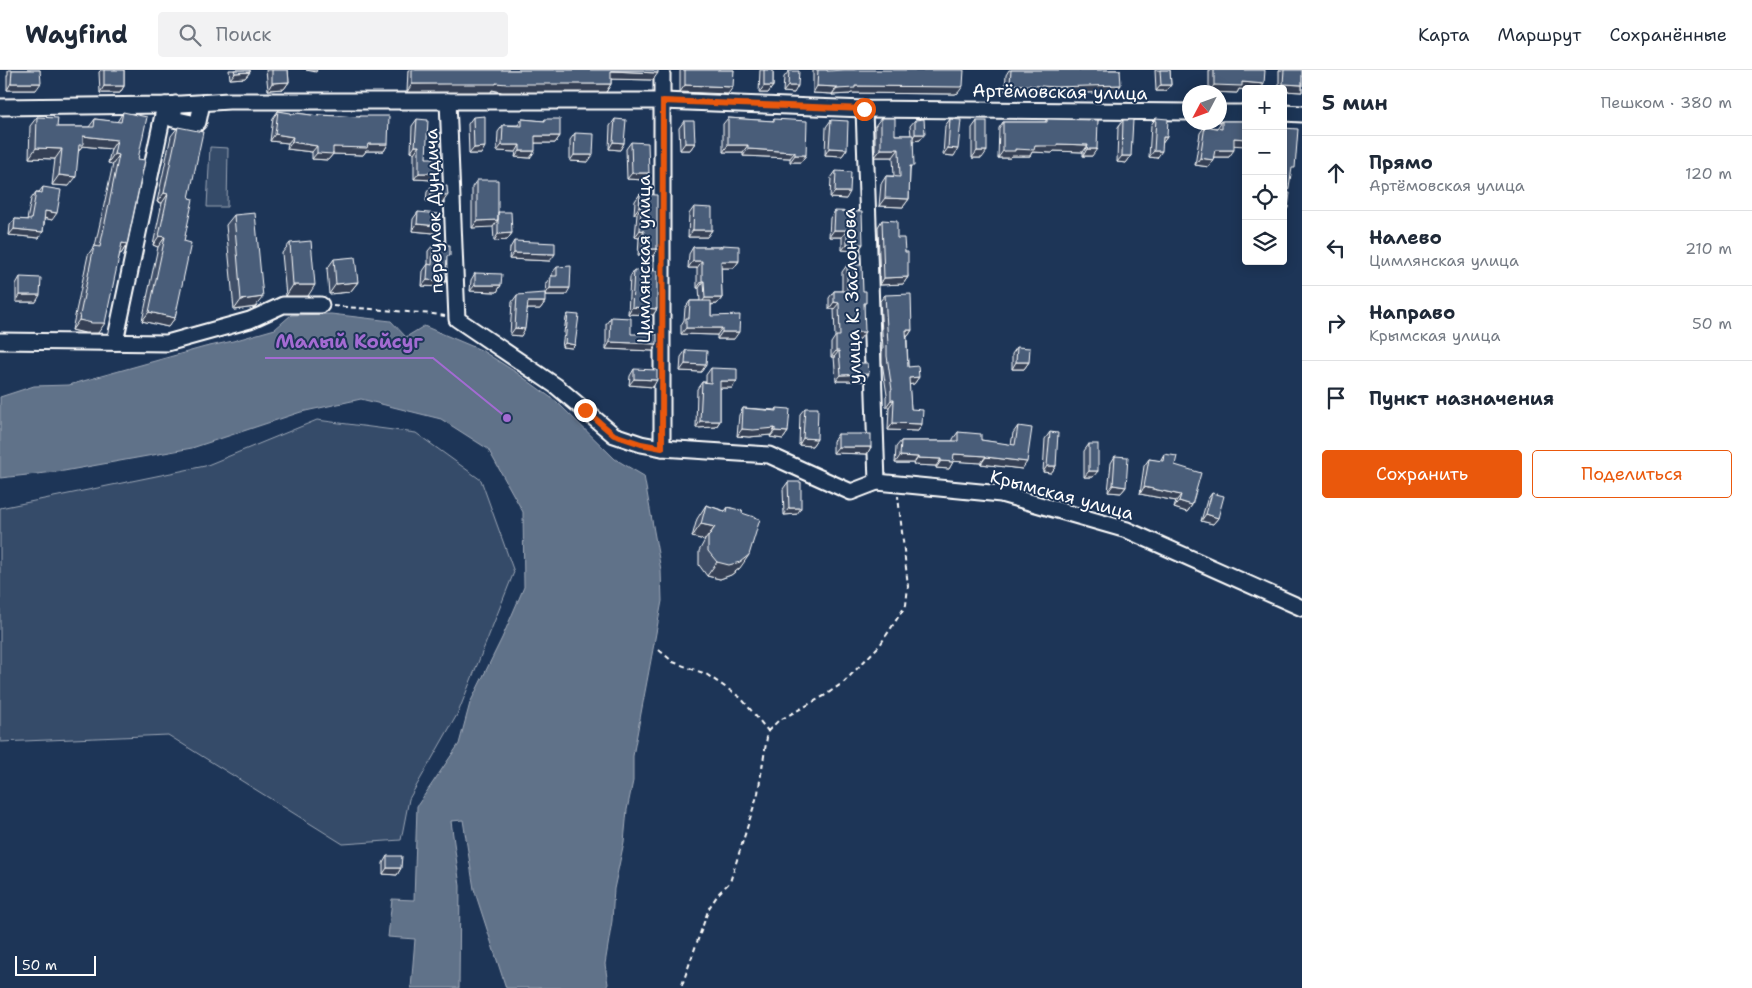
<!DOCTYPE html>
<html lang="ru">
<meta charset="utf-8">
<style>
:root{--surface:#fff;--page:#f2f2f3;--text:#1f2937;--muted:#747a83;--line:#e0e1e3;--accent:#ea580c}
body{margin:0;font-family:"Shantell Sans",sans-serif;background:var(--page);color:var(--text)}
.controls{position:absolute;right:15px;top:15px;display:grid;overflow:hidden;border-radius:5px;box-shadow:0 2px 12px #0003}
.controls button{width:45px;height:45px;display:grid;place-items:center;padding:0;border:0;border-bottom:1px solid var(--line);background:var(--surface);color:var(--text);font:25px sans-serif}
.compass{position:absolute;left:1182px;top:15px;width:45px;height:45px;border-radius:50%;background:var(--surface);box-shadow:0 2px 12px #0003;rotate:229deg}
.scale{position:absolute;left:15px;bottom:12px;width:81px;box-sizing:border-box;padding-left:5px;border:2px solid #fff;border-top:0;font-size:14px;line-height:18px;white-space:nowrap;color:#fff;-webkit-text-stroke:4px #1d3557;paint-order:stroke}
.stop{position:absolute;width:15px;height:15px;margin:-11px;border:4px solid #ea580c;border-radius:50%;background:#fff}
.stop.end{background:#ea580c;border-color:#fff;box-shadow:0 1px 5px #0008}
.list{margin:0;padding:0;list-style:none}
h2{display:flex;justify-content:space-between;align-items:center;height:65px;margin:0;padding:0 20px;font-size:21px}
h2 small{font-size:16px;font-weight:400;color:var(--muted)}
.list li{display:grid;grid-template-columns:32px 1fr auto;gap:15px;align-items:center;box-sizing:border-box;height:75px;padding:0 20px;border-top:1px solid var(--line)}
.list b{display:block;font-size:19px;white-space:nowrap}
.list p{margin:0;font-size:16px;white-space:nowrap;color:var(--muted)}
.list em{font-size:16px;font-style:normal;color:var(--muted)}
.actions{display:flex;gap:10px;padding:15px 20px}
.actions a{flex:1;padding:11px 0;border:1px solid var(--accent);border-radius:5px;text-align:center;font-size:18px;color:var(--accent)}
.actions .main{background:var(--accent);color:#fff}
.icon{flex:none;width:28px;height:28px;fill:none;stroke:currentColor;stroke-width:2;stroke-linecap:round;stroke-linejoin:round}
.map{position:relative;flex:none;width:1302px;height:918px;overflow:hidden}
header{display:flex;align-items:center;gap:30px;box-sizing:border-box;height:70px;padding:0 25px;background:var(--surface);border-bottom:1px solid var(--line)}
header strong{font-size:24px}
nav{display:flex;gap:28px;margin-inline-start:auto;font-size:18px}
.search{width:350px;height:45px;background:var(--page);display:flex;align-items:center;gap:12px;box-sizing:border-box;padding:0 18px;border-radius:5px;color:var(--muted);font-size:19px}
main{display:flex}
aside{flex:1;background:var(--surface)}
.map>svg:first-child{display:block}
.green{fill:#364b69;stroke:#9aa5b4}
.water{fill:#617289;stroke:#a0aab8}
.lines{fill:none;stroke-linecap:round;stroke-linejoin:round}
.minor-casing{stroke:#fff;stroke-width:19}
.path{stroke:#fff;stroke-width:2;stroke-dasharray:5 4;stroke-linecap:butt}
.minor{stroke:#1d3557;stroke-width:15}
.wall{fill:#405068;stroke:#fff}
.shaded-wall{fill:#344155;stroke:#fff}
.building{fill:#4a5d79;stroke:#fff}
.route{stroke:#ea580c;stroke-width:6}
.labels{text-anchor:middle;dominant-baseline:central;stroke-width:4;stroke-linejoin:round;paint-order:stroke}
.street-label{font-size:18px;fill:#fff;stroke:#1d3557}
.leader{fill:none;stroke:#a36bd2;stroke-width:2}
.callout-dot{fill:#a36bd2;stroke:#1d3557;stroke-width:2}
.callout-label{font-size:19px;text-anchor:middle;font-weight:bold;fill:#a36bd2;stroke:#1d3557;stroke-width:4;stroke-linejoin:round;paint-order:stroke}
</style>
<header>
<strong>Wayfind</strong>
<div class="search"><svg class="icon" aria-label="search" viewBox="0 0 24 24"><circle cx="10" cy="10" r="6"/><path d="M15 15l6 6"/></svg>Поиск</div>
<nav><a>Карта</a><a>Маршрут</a><a>Сохранённые</a></nav>
</header>
<main>
<div class="map">
<svg width="1302" height="918" viewBox="0 0 1302 918">
<rect width="100%" height="100%" fill="#1d3557"/>
<filter id="ink" filterUnits="userSpaceOnUse"><feTurbulence type="fractalNoise" baseFrequency=".02" numOctaves="2"/><feDisplacementMap in="SourceGraphic" scale="10" xChannelSelector="R" yChannelSelector="G"/><feConvolveMatrix kernelMatrix="1 2 1 2 8 2 1 2 1" color-interpolation-filters="sRGB"/></filter>
<g filter="url(#ink)">
<!-- green -->
<g class="green">
<polygon points="210,77 228,78 227,137 207,137"/>
<polygon points="317,350 416,363 481,410 514,502 458,643 409,729 401,770 343,774 168,665 0,672 0,438 205,396"/>
</g>
<!-- water -->
<polygon class="water" points="331,244 391,251 406,267 424,256 481,280 517,303 557,332 615,389 644,406 661,500 662,531 633,686 633,711 627,740 624,772 614,819 612,851 605,894 608,914 606,918 506,918 474,819 463,750 451,751 460,816 459,918 411,918 415,869 388,867 392,829 414,830 417,736 459,674 470,633 502,568 524,517 523,442 488,379 441,349 361,329 301,342 192,378 64,401 0,408 0,327 34,316 69,315 205,277 233,271 275,259 291,245"/>
<g class="lines">
<!-- minor casing -->
<g class="minor-casing">
<g id="minor">
<polyline points="448,31 457,249 556,316 614,365 641,374 662,378 769,385 851,422 877,412 1001,424 1127,460 1302,538"/>
<polyline points="175,34 173,49 196,54 198,52 202,33"/>
<polyline points="0,37 165,35 229,31 663,31 864,39 1190,42"/>
<polyline points="864,39 877,412"/>
<polyline points="1220,43 1246,43"/>
<polyline points="1283,43 1302,44"/>
<polyline points="0,271 167,273 250,250 283,235 321,235"/>
<polyline points="115,272 165,35"/>
<polyline points="662,378 662,0"/>
</g>
</g>
<!-- path -->
<g class="path">
<polyline points="333,236 433,244 445,246"/>
<polyline points="659,580 673,592 706,604 741,628 768,661 758,723 730,812 719,823 709,838 681,918"/>
<polyline points="768,661 778,651 824,626 844,612 880,575 906,535 908,516 898,426"/>
</g>
<!-- minor -->
<use href="#minor" class="minor"/>
</g>
<!-- wall -->
<g class="wall">
<polygon points="8,0 40,0 36,20 7,20 7,6 8,4"/>
<polygon points="101,0 124,0 124,16 120,23 100,23 99,2"/>
<polygon points="229,0 250,0 250,2 245,8 230,9"/>
<polygon points="266,0 288,0 289,12 284,19 268,20"/>
<polygon points="408,0 658,0 653,10 611,9 611,14 606,22 502,22 492,20 491,22 407,22"/>
<polygon points="680,0 734,0 728,24 680,22"/>
<polygon points="760,0 773,0 773,16 768,23 759,23"/>
<polygon points="813,0 827,0 827,1 958,23 955,24 851,23 850,24 832,25 832,24 813,23"/>
<polygon points="1009,0 1120,0 1116,22 1051,24 1005,21 1006,5"/>
<polygon points="1155,0 1170,0 1171,15 1166,21 1156,21"/>
<polygon points="1209,0 1265,0 1246,19 1246,20 1239,19 1237,23 1209,22"/>
<polygon points="1279,0 1302,0 1302,22 1283,21 1283,19 1279,19"/>
<polygon points="789,1 794,23 783,22 784,7"/>
<polygon points="278,41 291,44 295,44 296,43 318,46 319,45 359,47 360,46 388,74 384,81 366,81 363,85 333,84 328,90 312,89 312,82 287,79 288,73 270,71 273,48"/>
<polygon points="123,42 138,89 127,174 121,184 120,183 98,263 85,263 72,260 88,185 94,176 95,176 113,94 108,93 111,79 82,76 78,82 69,116 52,115 55,89 29,88 30,56 37,47 57,57 89,57 95,49 117,52"/>
<polygon points="473,47 481,84 469,84 468,54"/>
<polygon points="728,48 772,51 774,49 806,85 801,92 790,92 790,88 743,86 743,82 723,82 723,54"/>
<polygon points="881,48 895,65 911,65 910,56 915,50 920,70 913,71 910,102 909,129 903,137 879,136 881,114 886,106 894,106 893,87 875,87 875,56"/>
<polygon points="1156,48 1167,67 1162,73 1157,88 1149,87 1151,55"/>
<polygon points="417,49 426,88 433,110 414,109 414,83 411,82 412,56"/>
<polygon points="522,49 544,51 545,49 560,66 555,73 535,73 530,88 515,87 516,82 497,81 498,62 503,55 518,55"/>
<polygon points="615,49 624,73 620,80 609,79 610,56"/>
<polygon points="950,49 954,86 943,85 945,56"/>
<polygon points="1047,49 1098,50 1092,86 1083,86 1083,82 1054,81 1052,83 1032,82 1030,86 1012,86 1010,88 998,88 999,58 1003,52 1045,52"/>
<polygon points="831,50 847,79 842,86 825,85 826,57"/>
<polygon points="1123,50 1131,86 1126,93 1117,92 1118,57"/>
<polygon points="684,51 695,73 690,80 680,80 679,58"/>
<polygon points="977,51 982,88 972,88 972,58"/>
<polygon points="1222,51 1234,75 1229,87 1214,87 1213,90 1209,97 1195,95 1200,63 1205,56 1217,58"/>
<polygon points="178,57 189,128 175,248 168,257 142,251 158,177 153,175 162,133 157,132 171,66"/>
<polygon points="575,63 588,92 570,91 570,70"/>
<polygon points="631,72 649,103 644,110 627,109 626,79"/>
<polygon points="836,101 846,129 830,128 831,108"/>
<polygon points="477,110 512,163 507,170 494,171 493,156 472,158 472,117"/>
<polygon points="432,115 443,132 426,131 427,122"/>
<polygon points="43,117 52,150 45,148 43,162 39,168 9,165 10,155 15,149 27,150 31,129 36,122 39,122"/>
<polygon points="640,124 657,179 653,186 638,186 639,168 635,167 637,144 634,144 635,131"/>
<polygon points="694,137 712,160 707,167 688,167 689,144"/>
<polygon points="835,141 863,174 858,181 842,180 842,167 829,167 830,148"/>
<polygon points="418,142 438,156 434,163 412,161 413,149"/>
<polygon points="234,145 255,237 234,240 226,155"/>
<polygon points="882,150 897,168 905,182 908,207 903,214 880,215 878,157"/>
<polygon points="514,171 550,191 509,189 510,178"/>
<polygon points="290,173 308,226 286,226 282,183"/>
<polygon points="433,175 442,217 422,216 423,201 428,194 428,181"/>
<polygon points="722,175 739,191 734,198 721,198 722,228 717,234 711,235 711,246 734,269 717,269 717,265 681,264 681,255 684,250 685,238 690,231 700,231 699,218 697,218 697,198 688,198 689,184 693,177 720,177"/>
<polygon points="334,189 358,212 350,222 329,224 327,199"/>
<polygon points="847,195 863,221 864,235 860,269 853,269 854,293 864,311 836,311 834,287 831,287 831,273 835,267 834,239 829,239 829,228 834,221 842,221 842,202"/>
<polygon points="557,197 566,225 545,225 546,213 551,206 552,206 552,203"/>
<polygon points="634,200 657,239 653,245 628,244 630,207"/>
<polygon points="475,203 501,215 497,222 470,221 471,210"/>
<polygon points="20,207 36,232 16,232 16,214"/>
<polygon points="517,225 545,232 540,239 527,239 521,266 510,265 512,232"/>
<polygon points="885,225 912,260 908,266 907,267 908,297 919,307 914,314 909,314 911,339 922,354 918,361 888,360 889,337 886,337 886,326 887,325 882,292 882,281 883,279 880,231"/>
<polygon points="568,244 572,278 562,277 566,248"/>
<polygon points="611,247 631,264 657,274 653,281 606,279 606,254"/>
<polygon points="1017,277 1029,292 1024,299 1012,299 1012,284"/>
<polygon points="686,280 706,295 701,302 680,301 681,287"/>
<polygon points="711,298 732,318 720,318 720,351 716,357 696,358 697,319 702,312 706,312 706,305"/>
<polygon points="634,299 653,317 629,315 630,306"/>
<polygon points="743,338 776,340 777,338 788,362 783,369 770,367 771,365 749,367 737,366 739,345"/>
<polygon points="805,338 817,369 812,376 799,375 800,344"/>
<polygon points="1018,356 1022,399 981,394 981,393 953,391 949,399 936,398 936,396 913,395 914,393 895,393 896,377 901,371 953,371 953,369 958,362 981,370 1011,375 1013,363"/>
<polygon points="1050,362 1056,396 1051,403 1043,402 1045,369"/>
<polygon points="838,364 871,377 867,384 833,383 833,371"/>
<polygon points="1089,374 1093,407 1084,407 1084,381"/>
<polygon points="1164,384 1175,395 1192,435 1187,442 1174,438 1176,431 1140,424 1144,396 1149,389 1160,391"/>
<polygon points="1115,386 1126,417 1121,423 1108,422 1111,393"/>
<polygon points="788,412 797,444 784,445 783,419"/>
<polygon points="1212,423 1218,448 1213,454 1201,451 1207,430"/>
<polygon points="706,435 725,441 728,437 742,443 740,498 731,505 720,509 707,506 699,495 699,481 705,470 692,467 697,449"/>
<polygon points="387,786 401,798 397,805 383,804 383,793"/>
</g>
<!-- shaded-wall -->
<g class="shaded-wall">
<polygon points="306,0 317,0 316,2"/>
<polygon points="611,1 658,3 653,10 606,9"/>
<polygon points="250,2 245,8 230,9 235,3"/>
<polygon points="289,12 284,19 268,20 272,13"/>
<polygon points="1242,12 1264,14 1261,19 1246,19 1246,20 1239,19 1237,23 1209,22 1214,15"/>
<polygon points="11,13 41,13 36,20 7,20"/>
<polygon points="496,13 611,14 606,22 502,22 492,20 491,22 407,22 412,14"/>
<polygon points="1010,14 1121,15 1116,22 1051,24 1005,21"/>
<polygon points="1283,14 1302,15 1302,22 1283,21 1283,19 1280,19"/>
<polygon points="685,15 733,17 728,24 680,22"/>
<polygon points="1161,15 1171,15 1166,21 1156,21"/>
<polygon points="104,16 124,16 120,23 100,23"/>
<polygon points="764,16 773,16 768,23 759,23"/>
<polygon points="788,16 798,16 794,23 783,22"/>
<polygon points="817,16 837,17 832,24 813,23"/>
<polygon points="855,16 963,16 958,23 955,24 851,23 850,24 832,25 837,19"/>
<polygon points="275,64 293,67 288,73 270,71"/>
<polygon points="915,64 925,64 920,70 911,71"/>
<polygon points="83,66 117,70 111,79 82,76 77,84 73,84"/>
<polygon points="535,66 560,66 555,73 531,73"/>
<polygon points="1163,67 1167,67 1162,74"/>
<polygon points="1234,68 1246,69 1246,76 1229,75"/>
<polygon points="292,72 317,76 312,82 287,79"/>
<polygon points="613,72 624,73 620,80 609,79"/>
<polygon points="685,73 695,73 690,80 680,80"/>
<polygon points="368,74 388,74 384,81 366,81 363,85 333,84 328,90 312,89 317,83 333,77"/>
<polygon points="1057,74 1088,75 1083,82 1054,81 1052,83 1032,82 1030,86 1012,86 1010,88 998,88 1003,81 1035,76"/>
<polygon points="502,75 520,75 516,82 497,81"/>
<polygon points="728,75 748,75 743,82 723,82"/>
<polygon points="415,76 419,76 414,83 411,82"/>
<polygon points="485,77 481,84 469,84 474,78"/>
<polygon points="36,78 62,79 55,89 29,88"/>
<polygon points="829,78 847,79 842,86 825,85"/>
<polygon points="948,78 958,79 954,86 943,85"/>
<polygon points="748,79 795,82 790,88 743,86"/>
<polygon points="881,79 899,79 893,87 875,87"/>
<polygon points="1087,79 1097,79 1092,86 1083,86"/>
<polygon points="1215,80 1234,80 1229,87 1210,87"/>
<polygon points="520,81 535,81 530,88 515,87"/>
<polygon points="977,81 987,81 982,88 972,88"/>
<polygon points="1154,81 1162,81 1157,88 1149,87"/>
<polygon points="114,84 119,85 113,94 108,93"/>
<polygon points="574,85 593,85 588,92 570,91"/>
<polygon points="795,85 806,85 801,92 790,92"/>
<polygon points="1122,86 1131,86 1126,93 1117,92"/>
<polygon points="1200,88 1213,90 1209,97 1195,95"/>
<polygon points="419,103 438,103 433,110 414,109"/>
<polygon points="632,103 649,103 644,110 627,109"/>
<polygon points="59,105 76,107 69,116 52,115"/>
<polygon points="835,122 850,122 846,129 830,128"/>
<polygon points="164,123 168,124 162,133 157,132"/>
<polygon points="431,124 448,125 443,132 426,131"/>
<polygon points="885,128 909,129 903,137 879,136"/>
<polygon points="639,137 641,138 637,144 634,144"/>
<polygon points="1283,137 1288,138 1283,145"/>
<polygon points="45,141 57,143 52,150 40,147"/>
<polygon points="498,150 493,157 472,158 477,151"/>
<polygon points="417,154 438,156 434,163 412,161"/>
<polygon points="14,159 43,162 39,168 9,165"/>
<polygon points="640,160 644,161 639,168 635,167"/>
<polygon points="693,160 712,160 707,167 688,167"/>
<polygon points="834,160 847,160 842,167 829,167"/>
<polygon points="512,163 507,170 494,171 498,164"/>
<polygon points="159,166 165,167 158,177 153,175"/>
<polygon points="122,173 127,174 121,184 115,182"/>
<polygon points="847,174 863,174 858,181 842,180"/>
<polygon points="643,179 657,179 653,186 638,186"/>
<polygon points="514,183 555,184 550,191 509,189"/>
<polygon points="693,191 702,191 697,198 688,198"/>
<polygon points="721,191 739,191 734,198 716,198"/>
<polygon points="908,207 903,214 880,215 884,208"/>
<polygon points="427,210 446,211 442,217 422,216"/>
<polygon points="702,211 704,211 699,218 697,218"/>
<polygon points="358,212 350,222 329,224 336,214"/>
<polygon points="293,215 315,215 308,226 286,226"/>
<polygon points="475,215 501,215 497,222 470,221"/>
<polygon points="550,218 570,218 566,225 545,225"/>
<polygon points="20,225 40,225 36,232 16,232"/>
<polygon points="263,227 255,237 234,240 241,230"/>
<polygon points="705,228 722,228 717,234 700,235"/>
<polygon points="528,232 545,232 540,239 523,239"/>
<polygon points="834,232 839,233 834,239 829,239"/>
<polygon points="632,237 657,239 653,245 628,244"/>
<polygon points="149,242 175,248 168,257 142,251"/>
<polygon points="79,250 105,253 98,263 85,263 72,260"/>
<polygon points="515,258 525,259 521,266 510,265"/>
<polygon points="686,258 722,258 717,265 681,264"/>
<polygon points="906,260 912,260 908,266 902,267"/>
<polygon points="722,262 739,262 734,269 717,269"/>
<polygon points="853,262 865,262 860,269 848,269"/>
<polygon points="610,272 657,274 653,281 606,279"/>
<polygon points="565,273 575,275 572,278 562,277"/>
<polygon points="836,281 839,281 834,287 831,287"/>
<polygon points="1016,292 1029,292 1024,299 1012,299"/>
<polygon points="685,294 706,295 701,302 680,301"/>
<polygon points="869,304 864,311 836,311 841,305"/>
<polygon points="919,307 914,314 904,315 909,308"/>
<polygon points="634,309 657,310 653,317 629,315"/>
<polygon points="720,311 737,311 732,318 716,318"/>
<polygon points="891,330 894,330 889,337 886,337"/>
<polygon points="700,351 720,351 716,357 696,358"/>
<polygon points="893,353 922,354 918,361 888,360"/>
<polygon points="775,358 771,365 749,367 737,366 742,359"/>
<polygon points="775,361 788,362 783,369 770,367"/>
<polygon points="803,368 817,369 812,376 799,375"/>
<polygon points="838,377 871,377 867,384 833,383"/>
<polygon points="954,384 986,386 981,393 949,391"/>
<polygon points="900,386 918,387 914,393 895,393"/>
<polygon points="986,387 1027,392 1022,399 981,394"/>
<polygon points="918,388 941,389 936,396 913,395"/>
<polygon points="941,391 953,392 949,399 936,398"/>
<polygon points="1047,396 1056,396 1051,403 1043,402"/>
<polygon points="1089,401 1098,401 1093,407 1084,407"/>
<polygon points="1113,415 1126,417 1121,423 1108,422"/>
<polygon points="1144,417 1181,425 1176,431 1140,424"/>
<polygon points="1179,431 1192,435 1187,442 1174,438"/>
<polygon points="789,438 801,438 797,444 784,445"/>
<polygon points="1206,444 1218,448 1213,454 1201,451"/>
<polygon points="701,454 715,457 705,470 692,467"/>
<polygon points="749,485 740,498 731,505 720,509 707,506 717,492"/>
<polygon points="387,798 401,798 397,805 383,804"/>
</g>
<!-- building -->
<g class="building">
<polygon points="12,0 40,0 41,13 11,13"/>
<rect x="104" y="0" width="20" height="16"/>
<polygon points="234,0 250,0 250,2 235,3"/>
<polygon points="272,0 288,0 289,12 272,13"/>
<polygon points="412,0 658,0 658,3 611,1 611,14 507,14 496,13 496,14 412,14"/>
<polygon points="685,0 734,0 733,17 685,15"/>
<rect x="764" y="0" width="9" height="16"/>
<polygon points="818,0 827,0 827,1 845,0 964,0 963,16 960,17 855,16 855,18 837,19 837,17 817,16"/>
<polygon points="1011,0 1120,0 1121,15 1056,17 1010,14"/>
<polygon points="1160,0 1170,0 1171,15 1161,15"/>
<polygon points="1214,0 1265,0 1264,14 1242,12 1242,16 1214,15"/>
<polygon points="1284,0 1302,0 1302,15 1283,14"/>
<polygon points="789,1 799,1 798,16 788,16"/>
<polygon points="278,41 291,43 291,44 296,44 296,43 319,46 319,45 360,47 360,46 389,46 388,74 368,74 367,78 333,77 333,84 317,83 317,76 292,72 293,67 275,64"/>
<polygon points="123,42 147,47 138,89 145,90 127,174 122,173 105,253 92,253 79,250 94,176 100,177 119,85 114,84 117,70 83,66 83,75 79,75 76,107 59,105 62,79 36,78 37,47 58,48 57,57 94,57 95,49 121,52"/>
<polygon points="485,46 485,77 474,78 473,47"/>
<polygon points="728,48 774,51 774,49 807,51 806,85 795,85 795,82 748,79 748,75 728,75"/>
<polygon points="881,48 895,48 895,65 913,65 914,96 910,96 909,129 885,128 886,106 900,107 899,79 881,79"/>
<polygon points="1156,48 1168,49 1167,67 1163,67 1162,81 1154,81"/>
<polygon points="417,49 428,50 426,88 438,88 438,103 419,103 419,76 415,76"/>
<polygon points="522,49 545,51 545,49 560,49 560,66 535,66 535,81 520,81 520,75 502,75 503,55 522,56"/>
<polygon points="615,49 626,50 624,73 613,72"/>
<polygon points="924,49 925,64 915,64 915,50"/>
<polygon points="950,49 961,50 958,79 948,78"/>
<polygon points="1047,49 1098,50 1097,79 1087,79 1088,75 1057,74 1057,76 1035,76 1034,80 1015,79 1015,81 1003,81 1003,52 1047,52"/>
<polygon points="831,50 848,51 847,79 829,78"/>
<polygon points="1123,50 1133,50 1131,86 1122,86"/>
<polygon points="684,51 694,51 695,73 685,73"/>
<rect x="977" y="51" width="10" height="30"/>
<polygon points="1222,51 1246,51 1246,69 1234,68 1234,80 1215,80 1213,90 1200,88 1205,56 1222,59"/>
<polygon points="178,57 203,62 189,128 193,129 184,171 191,173 175,248 149,242 165,167 159,166 168,124 164,123"/>
<polygon points="1283,58 1298,59 1295,98 1292,98 1288,123 1290,123 1288,138 1283,137"/>
<polygon points="575,63 594,64 593,85 574,85"/>
<polygon points="631,72 648,73 649,103 632,103"/>
<polygon points="836,101 851,102 850,122 835,122"/>
<polygon points="477,110 498,110 498,142 511,142 512,163 498,164 498,142 498,150 477,151"/>
<polygon points="432,115 447,116 448,125 431,124"/>
<polygon points="43,117 61,120 57,143 45,141 43,162 14,159 15,149 31,150 36,122 42,123"/>
<polygon points="640,124 657,125 657,179 643,179 644,161 640,160 641,138 639,137"/>
<polygon points="694,137 712,138 712,160 693,160"/>
<polygon points="835,141 862,142 863,174 847,174 847,160 834,160"/>
<polygon points="418,142 439,144 438,156 417,154"/>
<polygon points="255,143 263,227 241,230 234,145"/>
<polygon points="882,150 897,151 897,168 904,168 905,182 908,182 908,207 884,208"/>
<polygon points="311,171 315,215 293,215 290,173"/>
<polygon points="514,171 555,173 555,184 514,183"/>
<polygon points="433,175 450,175 450,186 447,186 446,211 427,210 428,194 432,195"/>
<polygon points="722,175 739,176 739,191 721,191 722,228 705,228 704,211 702,211 702,191 693,191 693,177 722,177"/>
<polygon points="355,187 358,212 336,214 334,189"/>
<polygon points="847,195 862,195 863,221 866,221 866,233 864,233 865,262 853,262 854,293 868,293 869,304 841,305 839,281 836,281 836,266 840,266 839,233 834,232 834,221 847,221"/>
<polygon points="571,196 570,218 550,218 551,206 557,206 557,197"/>
<polygon points="634,200 657,201 657,239 632,237"/>
<polygon points="475,203 502,204 501,215 475,215"/>
<polygon points="20,207 41,208 40,225 20,225"/>
<polygon points="545,223 545,232 528,232 525,259 515,258 517,225"/>
<polygon points="911,224 912,260 906,260 908,297 918,296 919,307 909,308 911,339 923,340 922,354 893,353 894,330 891,330 891,320 892,320 887,286 887,275 888,274 885,225"/>
<polygon points="690,231 711,231 711,246 740,245 739,262 722,262 722,258 686,258 686,248 689,248"/>
<polygon points="568,244 579,245 575,275 565,273"/>
<polygon points="611,247 631,248 631,264 657,264 657,274 610,272"/>
<polygon points="1017,277 1030,278 1029,292 1016,292"/>
<polygon points="686,280 707,281 706,295 685,294"/>
<polygon points="711,298 737,299 737,311 720,311 720,351 700,351 702,312 711,313"/>
<polygon points="634,299 657,300 657,310 634,309"/>
<polygon points="743,338 777,341 777,338 790,339 788,362 775,361 775,358 753,360 742,359"/>
<polygon points="805,338 818,338 817,369 803,368"/>
<polygon points="1018,356 1032,358 1027,392 986,387 986,386 954,384 953,392 941,391 941,389 918,388 918,387 900,386 901,371 958,371 958,362 981,364 981,370 1015,375"/>
<polygon points="1050,362 1058,363 1056,396 1047,396"/>
<rect x="838" y="364" width="33" height="13"/>
<rect x="1089" y="374" width="9" height="27"/>
<polygon points="1164,384 1177,386 1175,395 1201,403 1192,435 1179,431 1181,425 1144,417 1149,389 1163,391"/>
<polygon points="1115,386 1128,387 1126,417 1113,415"/>
<polygon points="788,412 801,412 801,438 789,438"/>
<polygon points="1212,423 1224,426 1218,448 1206,444"/>
<polygon points="706,435 727,442 728,437 743,441 742,443 760,449 749,485 740,492 729,495 717,492 708,481 708,467 715,457 701,454"/>
<polygon points="387,786 402,786 401,798 387,798"/>
</g>
</g>
<g class="lines" filter="url(#ink)">
<!-- route -->
<polyline class="route" points="585,340 614,365 641,374 662,378 663,31 864,39"/>
</g>
<g class="labels">
<!-- street labels -->
<g class="street-label">
<text transform="translate(1060 22) rotate(1)">Артёмовская улица</text>
<text transform="translate(434 141) rotate(-92)">переулок Дундича</text>
<text transform="translate(644 189) rotate(-90)">Цимлянская улица</text>
<text transform="translate(852 226) rotate(-92)">улица К. Заслонова</text>
<text transform="translate(1062 425) rotate(15)">Крымская улица</text>
</g>
</g>
<!-- callouts -->
<path class="leader" d="M507 348L433 288H265"/>
<circle class="callout-dot" cx="507" cy="348" r="5"/>
<g class="callout-label">
<text x="349" y="278">Малый Койсуг</text>
</g>
</svg>
<div class="controls">
<button>+</button>
<button>−</button>
<button><svg class="icon" aria-label="locate" viewBox="0 0 24 24"><circle cx="12" cy="12" r="6"/><path d="M12 2v4M12 18v4M2 12h4M18 12h4"/></svg></button>
<button><svg class="icon" aria-label="layers" viewBox="0 0 24 24"><path d="M12 4l9 5-9 5-9-5zM3 14l9 5 9-5"/></svg></button>
</div>
<svg class="compass" viewBox="-18 -18 36 36"><path d="M0-13l5 13h-10z" fill="#e53935"/><path d="M0 13l5-13h-10z" fill="#747a83"/></svg>
<div class="scale">50 m</div>
<div class="stop" style="left:864px;top:39px"></div>
<div class="stop end" style="left:585px;top:340px"></div>
</div>
<aside>
<h2>5 мин<small>Пешком · 380 m</small></h2>
<ul class="list">
<li><svg class="icon" aria-label="ahead" viewBox="0 0 24 24"><path d="M12 20V5M6 11l6-6 6 6"/></svg><div><b>Прямо</b><p>Артёмовская улица</p></div><em>120 m</em></li>
<li><svg class="icon" aria-label="left" viewBox="0 0 24 24"><path d="M17 20v-9H6M10 6l-5 5 5 5"/></svg><div><b>Налево</b><p>Цимлянская улица</p></div><em>210 m</em></li>
<li><svg class="icon" aria-label="right" viewBox="0 0 24 24"><path d="M7 20v-9h11M14 6l5 5-5 5"/></svg><div><b>Направо</b><p>Крымская улица</p></div><em>50 m</em></li>
<li><svg class="icon" aria-label="arrive" viewBox="0 0 24 24"><path d="M6 21V4h12l-3 4 3 4H6"/></svg><div><b>Пункт назначения</b></div></li>
</ul>
<div class="actions"><a class="main">Сохранить</a><a>Поделиться</a></div>
</aside>
</main>
